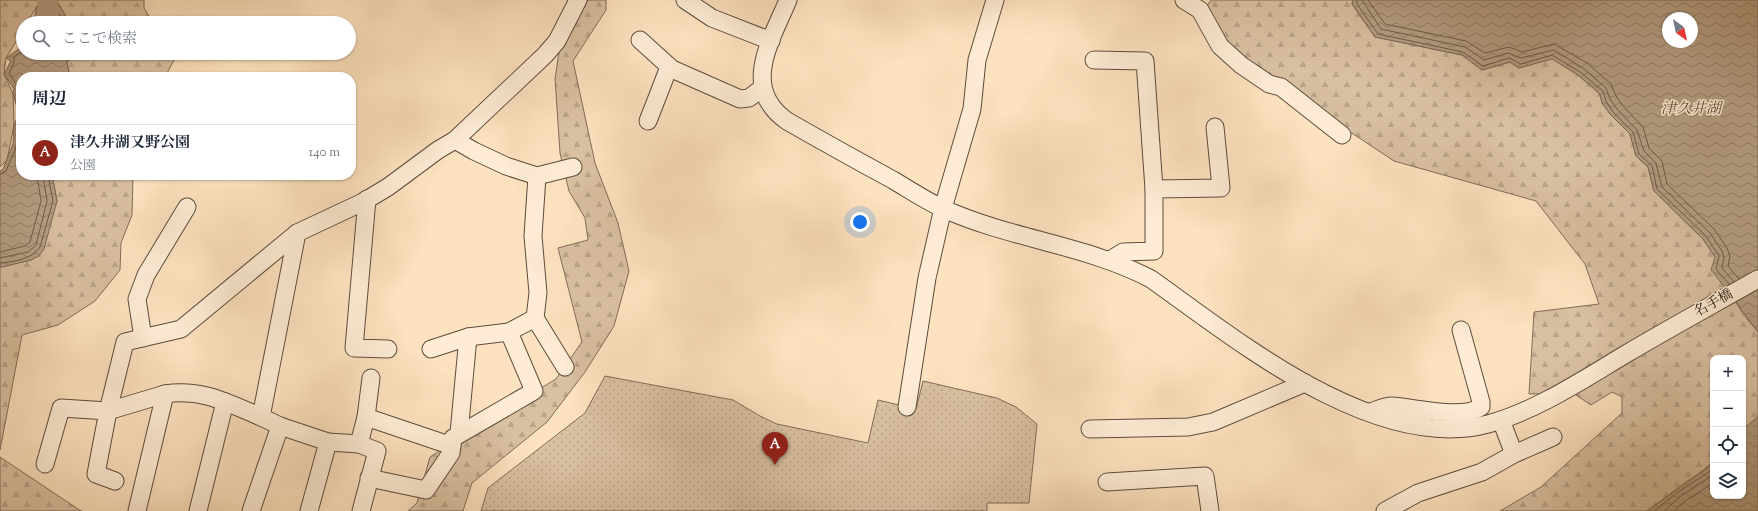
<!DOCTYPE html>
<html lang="ja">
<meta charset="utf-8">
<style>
:root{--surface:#fff;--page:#f2f2f3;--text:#1f2937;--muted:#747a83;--line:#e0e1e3;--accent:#8f2418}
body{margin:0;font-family:"Sorts Mill Goudy","Noto Serif JP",serif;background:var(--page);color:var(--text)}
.controls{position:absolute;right:12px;bottom:12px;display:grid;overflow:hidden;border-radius:8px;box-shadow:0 1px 3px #0004}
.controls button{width:36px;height:36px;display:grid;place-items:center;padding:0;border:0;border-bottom:1px solid var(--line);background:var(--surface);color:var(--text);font:20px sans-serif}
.compass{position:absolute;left:1662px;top:12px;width:36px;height:36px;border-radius:50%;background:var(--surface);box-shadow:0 1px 3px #0004;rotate:147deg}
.you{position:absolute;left:860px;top:222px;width:14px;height:14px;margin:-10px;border:3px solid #fff;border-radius:50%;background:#1a73e8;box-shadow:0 0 0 6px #1a73e833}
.badge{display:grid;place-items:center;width:26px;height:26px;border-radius:50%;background:var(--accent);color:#fff;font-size:13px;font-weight:700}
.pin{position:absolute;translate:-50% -33px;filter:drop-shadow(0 1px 2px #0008)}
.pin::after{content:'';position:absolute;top:21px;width:14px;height:12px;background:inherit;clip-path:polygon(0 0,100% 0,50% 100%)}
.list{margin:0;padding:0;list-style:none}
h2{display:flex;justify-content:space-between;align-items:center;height:52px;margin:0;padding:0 16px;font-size:17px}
h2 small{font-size:13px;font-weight:400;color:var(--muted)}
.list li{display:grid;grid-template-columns:26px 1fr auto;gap:12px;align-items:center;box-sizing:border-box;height:56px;padding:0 16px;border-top:1px solid var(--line)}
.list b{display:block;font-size:15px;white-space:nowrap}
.list p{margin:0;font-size:13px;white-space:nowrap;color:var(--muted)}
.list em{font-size:13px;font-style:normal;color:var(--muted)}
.icon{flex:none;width:22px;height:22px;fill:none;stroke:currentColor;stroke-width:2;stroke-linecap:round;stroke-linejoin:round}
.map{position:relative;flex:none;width:1758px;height:511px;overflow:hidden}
.search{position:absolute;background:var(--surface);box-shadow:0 1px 3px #0004;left:16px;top:16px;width:340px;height:44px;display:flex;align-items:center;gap:10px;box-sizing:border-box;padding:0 14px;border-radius:22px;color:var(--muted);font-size:15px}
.panel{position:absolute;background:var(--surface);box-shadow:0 1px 3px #0004;left:16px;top:72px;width:340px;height:108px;border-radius:16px}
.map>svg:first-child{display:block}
.forest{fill:url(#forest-firs);stroke:#806d58}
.park{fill:url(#park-dots);stroke:#806d58}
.water{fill:url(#water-waves);stroke:#7d6956;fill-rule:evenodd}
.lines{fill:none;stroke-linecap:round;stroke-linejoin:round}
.shore{stroke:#6e5c4a;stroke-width:1}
.river{stroke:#b59e84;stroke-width:21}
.minor-casing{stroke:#5d4c3c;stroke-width:19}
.minor{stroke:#feecd5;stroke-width:17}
.labels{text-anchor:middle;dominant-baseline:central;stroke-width:3;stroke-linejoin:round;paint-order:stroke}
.street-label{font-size:14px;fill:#281a10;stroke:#feecd5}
.water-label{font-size:15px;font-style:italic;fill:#604f3e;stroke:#feecd5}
</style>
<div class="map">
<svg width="1758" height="511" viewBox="0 0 1758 511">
<defs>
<pattern id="forest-firs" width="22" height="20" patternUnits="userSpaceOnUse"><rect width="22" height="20" fill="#d9c0a1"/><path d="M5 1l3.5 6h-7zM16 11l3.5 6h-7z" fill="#baa48a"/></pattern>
<pattern id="park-dots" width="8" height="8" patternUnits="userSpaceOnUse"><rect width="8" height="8" fill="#d9c0a1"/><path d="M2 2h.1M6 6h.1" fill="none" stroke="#baa48a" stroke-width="1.8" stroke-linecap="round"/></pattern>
<pattern id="water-waves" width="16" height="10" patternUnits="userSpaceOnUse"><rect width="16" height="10" fill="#b59e84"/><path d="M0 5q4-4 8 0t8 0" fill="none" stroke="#93806b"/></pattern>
</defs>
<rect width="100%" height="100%" fill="#fde2bf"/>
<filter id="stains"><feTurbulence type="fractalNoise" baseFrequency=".005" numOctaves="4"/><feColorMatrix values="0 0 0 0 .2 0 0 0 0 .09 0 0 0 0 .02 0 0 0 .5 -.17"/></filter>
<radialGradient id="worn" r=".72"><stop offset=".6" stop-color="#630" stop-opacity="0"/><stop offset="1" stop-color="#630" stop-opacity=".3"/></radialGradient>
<!-- forest -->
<g class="forest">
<polygon points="0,0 144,0 144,8 153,23 70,23 58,4 37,6 27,23 23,23 23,30 6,58 4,74 13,94 14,125 7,160 0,167"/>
<polygon points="588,0 606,0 606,10 573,61 595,163 618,223 629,271 614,326 585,372 547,422 472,483 463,511 408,511 417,503 430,457 473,429 556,379 582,342 558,248 588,240 585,218 569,191 560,153 555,79 560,45"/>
<path d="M1211 0H1353L1352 4 1375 37 1462 55 1482 70 1510 62 1519 68 1552 58 1578 75 1600 94 1602 103 1611 115 1630 134 1636 156 1648 167 1654 191 1703 239 1715 257 1729 291 1743 314 1758 332V417L1743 429V358H1713V461C1702 474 1688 479 1675 490 1666 497 1657 504 1647 511H1500L1541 487 1622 413V397L1612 392 1591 405 1573 393 1529 394 1534 312 1599 304 1585 264 1536 201 1394 161 1249 65 1222 39 1205 9Z"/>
<polygon points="71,53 170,53 174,60 165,77 70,77 67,63"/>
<polygon points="52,175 133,175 132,215 121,243 120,270 95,301 58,325 22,335 0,450 0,267 31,260 57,201"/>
<polygon points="0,457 81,511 82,511 0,511"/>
</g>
<!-- park -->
<polygon class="park" points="605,376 733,400 760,416 777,424 868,443 878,400 916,409 923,381 997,398 1016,407 1037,424 1029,503 987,503 987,511 481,511 488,488 585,413"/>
<!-- water -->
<g class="water">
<path d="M1353 0H1758V332C1742 311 1728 290 1711 270L1715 257 1703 239 1654 191 1648 167 1636 156 1630 134 1611 115 1602 103 1600 94 1578 75 1552 59 1519 68 1510 62 1482 70 1462 55 1375 37 1352 4ZM1668 18H1692V42H1668Z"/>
<polygon points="58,3 70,23 33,23 37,6"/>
<polygon points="23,46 23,53 71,53 67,63 70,77 21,77 21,175 52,175 57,201 44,249 39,256 31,260 2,267 0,267 0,171 3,169 13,144 14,125 19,114 13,94 14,89 4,74 11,61 6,58"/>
<polygon points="1758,417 1758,511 1647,511 1706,469 1713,461 1713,496 1743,496 1743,429"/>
</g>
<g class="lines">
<!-- shore -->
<g class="shore">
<polyline points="1357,0 1357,4 1378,34 1463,52 1483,66 1509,58 1521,64 1552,55 1580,72 1603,91 1606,101 1613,112 1633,132 1639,154 1652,166 1657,189 1706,236 1719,256 1716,269 1729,284"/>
<polyline points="1362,0 1381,29 1465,47 1484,60 1508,53 1521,58 1554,50 1583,68 1606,88 1610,99 1617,109 1637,130 1644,151 1656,163 1662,187 1710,233 1722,251 1724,257 1722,268 1734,282"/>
<polyline points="1368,0 1385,24 1466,41 1485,53 1509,47 1522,52 1554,44 1587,63 1611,84 1616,96 1622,105 1643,127 1649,148 1662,161 1667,184 1714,229 1727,248 1730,256 1728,266 1739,279"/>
<polyline points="37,23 41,10 55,8 65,23"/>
<polyline points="21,107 18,94 18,87 9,73 14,63 14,57 23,51"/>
<polyline points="0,174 6,171 17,145 18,126 21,119"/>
<polyline points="0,252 25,246 30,242 41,201 37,175"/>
<polyline points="0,258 28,252 36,245 47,201 43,175"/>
<path d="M0 263C14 262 32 259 40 247L53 201 48 175"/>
<polyline points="1654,511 1678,492 1709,472 1713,467"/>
<polyline points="1664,511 1681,496 1713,475"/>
<polyline points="1674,511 1685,501 1713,483"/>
</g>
<!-- river -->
<polyline class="river" points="48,0 48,23"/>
<!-- minor casing -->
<g class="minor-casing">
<g id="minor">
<polyline points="685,0 712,18 771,41"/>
<path d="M788 0C771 41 740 88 787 121 822 141 858 161 893 180 910 190 926 201 944 209 1011 239 1086 245 1151 279 1237 340 1376 454 1488 424 1536 411 1584 379 1626 354 1670 328 1714 304 1758 279"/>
<polyline points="1184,0 1200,10 1220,46 1241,65 1269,84 1281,87 1342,135"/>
<polyline points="640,40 672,69 740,99 749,98 762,88"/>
<polyline points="1094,60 1145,61 1154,189 1154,251 1123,252 1110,260"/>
<polyline points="648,121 669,67"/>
<polyline points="455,140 474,151 506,166 537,176 573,167"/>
<polyline points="537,176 533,236 538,293 535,318 565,367"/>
<polyline points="1154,189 1221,188 1215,127"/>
<polyline points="367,199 354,348 388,349"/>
<polyline points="297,233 261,417 280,426 328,442 359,444 377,451 361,511"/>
<polyline points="143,338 137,299 146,275 187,207"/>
<polyline points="431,349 468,337 509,332 535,318"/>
<polyline points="907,407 927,278 943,208 972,109 977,60 995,0"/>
<path d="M1370 412C1377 410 1385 406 1391 406 1414 407 1462 420 1481 407V402L1461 330"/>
<polyline points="366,417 452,446"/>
<polyline points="1501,420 1514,454"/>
<polyline points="1090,429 1188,427 1213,422 1305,383"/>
<polyline points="459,433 468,337"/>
<polyline points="359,444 366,417 371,378"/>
<polyline points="45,464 61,408 108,411 165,394"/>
<polyline points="369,478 426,490 451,453 453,438 534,391 509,332"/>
<polyline points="115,481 96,474 108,411 125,342 181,329 297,233 363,202 388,187 438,150 455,140 545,55 557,41 578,0"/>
<polyline points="1107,482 1205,476 1210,511"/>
<path d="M137 511 165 394C202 388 228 403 261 417"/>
<polyline points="198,511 225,402"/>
<polyline points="251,511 280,426"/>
<polyline points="309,511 328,442"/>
<polyline points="1385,511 1418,493 1482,472 1514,454 1553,437"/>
</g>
</g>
<!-- minor -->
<use href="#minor" class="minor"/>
</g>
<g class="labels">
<!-- street labels -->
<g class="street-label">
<text transform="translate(1714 304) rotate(-29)">名手橋</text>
</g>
<!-- water labels -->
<g class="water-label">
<text x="1691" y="109">津久井湖</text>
</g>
</g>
<rect width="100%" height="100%" filter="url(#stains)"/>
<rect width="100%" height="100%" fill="url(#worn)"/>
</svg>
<div class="controls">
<button>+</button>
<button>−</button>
<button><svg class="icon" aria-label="locate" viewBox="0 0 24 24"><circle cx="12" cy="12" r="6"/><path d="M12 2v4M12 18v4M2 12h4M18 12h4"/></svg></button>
<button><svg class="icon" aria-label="layers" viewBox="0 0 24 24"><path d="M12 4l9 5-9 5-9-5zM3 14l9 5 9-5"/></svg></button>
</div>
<svg class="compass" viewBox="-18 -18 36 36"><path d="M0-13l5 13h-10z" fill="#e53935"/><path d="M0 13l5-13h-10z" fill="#747a83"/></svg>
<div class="you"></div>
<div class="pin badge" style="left:775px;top:465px">A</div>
<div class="search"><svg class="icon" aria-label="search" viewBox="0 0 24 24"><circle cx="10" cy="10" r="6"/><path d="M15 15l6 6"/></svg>ここで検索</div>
<section class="panel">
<h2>周辺<small></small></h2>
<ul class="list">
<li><span class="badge">A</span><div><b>津久井湖又野公園</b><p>公園</p></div><em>140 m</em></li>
</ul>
</section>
</div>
